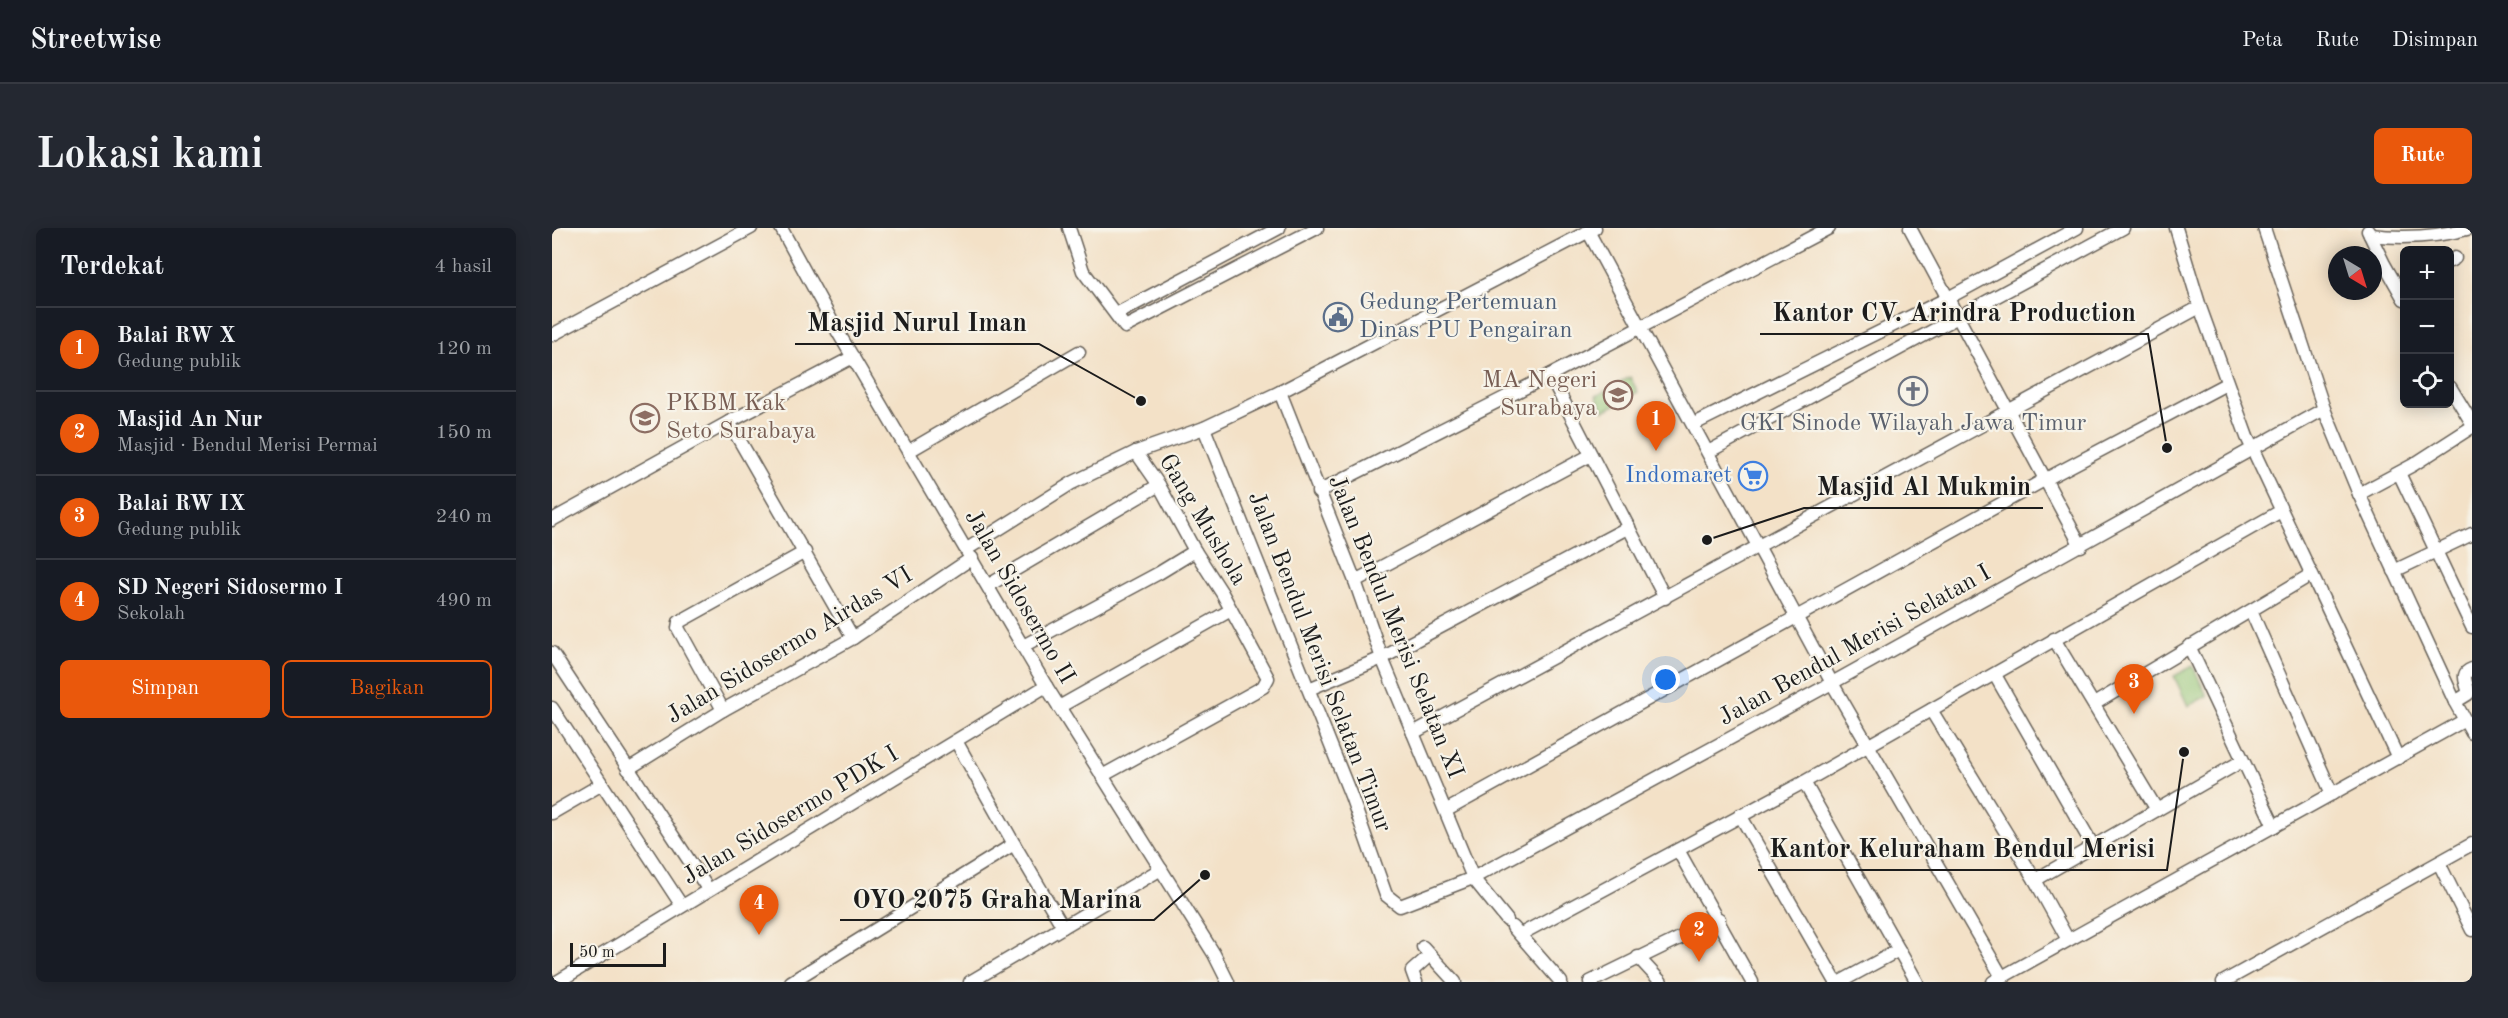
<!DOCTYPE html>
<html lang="id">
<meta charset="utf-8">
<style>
:root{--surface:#171b24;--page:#242831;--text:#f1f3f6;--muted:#9ea1a6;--line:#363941;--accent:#ea580c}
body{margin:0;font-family:"Old Standard TT",serif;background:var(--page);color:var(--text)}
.controls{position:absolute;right:18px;top:18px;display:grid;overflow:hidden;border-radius:9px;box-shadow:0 3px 15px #0003}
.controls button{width:54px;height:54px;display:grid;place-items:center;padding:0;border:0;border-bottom:2px solid var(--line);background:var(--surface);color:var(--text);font:30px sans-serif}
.compass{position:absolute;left:1776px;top:18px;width:54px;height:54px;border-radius:50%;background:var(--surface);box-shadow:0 3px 15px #0003;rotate:142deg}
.scale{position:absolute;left:18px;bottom:15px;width:96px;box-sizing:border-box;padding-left:6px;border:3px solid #1c1c1c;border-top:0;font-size:16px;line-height:21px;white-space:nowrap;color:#1c1c1c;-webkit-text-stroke:4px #f7f3e8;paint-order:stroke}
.you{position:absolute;left:1114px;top:452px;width:21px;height:21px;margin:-15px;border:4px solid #fff;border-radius:50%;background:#1a73e8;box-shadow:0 0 0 9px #1a73e833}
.badge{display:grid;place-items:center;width:39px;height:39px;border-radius:50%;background:var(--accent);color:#fff;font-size:20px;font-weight:700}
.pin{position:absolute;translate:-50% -50px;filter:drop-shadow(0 2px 3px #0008)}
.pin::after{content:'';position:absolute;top:32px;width:21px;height:18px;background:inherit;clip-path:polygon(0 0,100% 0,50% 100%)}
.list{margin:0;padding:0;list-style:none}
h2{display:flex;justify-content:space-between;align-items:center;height:78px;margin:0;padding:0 24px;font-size:26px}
h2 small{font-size:20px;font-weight:400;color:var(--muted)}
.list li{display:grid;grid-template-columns:39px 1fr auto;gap:18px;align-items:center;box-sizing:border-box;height:84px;padding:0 24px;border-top:2px solid var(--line)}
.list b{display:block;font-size:22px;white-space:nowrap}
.list p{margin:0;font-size:20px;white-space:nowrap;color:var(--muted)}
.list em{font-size:20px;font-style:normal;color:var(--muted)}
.actions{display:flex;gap:12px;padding:18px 24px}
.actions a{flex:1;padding:14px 0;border:2px solid var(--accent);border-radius:9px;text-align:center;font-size:21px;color:var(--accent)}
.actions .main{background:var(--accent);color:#fff}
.icon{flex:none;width:33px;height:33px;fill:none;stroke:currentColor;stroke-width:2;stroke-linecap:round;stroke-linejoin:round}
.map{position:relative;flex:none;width:1920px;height:754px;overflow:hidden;border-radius:9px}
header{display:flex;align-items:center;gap:36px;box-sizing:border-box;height:84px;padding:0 30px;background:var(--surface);border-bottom:2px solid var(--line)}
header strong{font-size:28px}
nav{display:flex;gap:33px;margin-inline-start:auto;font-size:21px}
.intro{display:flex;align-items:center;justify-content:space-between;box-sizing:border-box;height:144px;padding:0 36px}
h1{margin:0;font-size:42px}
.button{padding:15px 27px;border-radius:9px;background:var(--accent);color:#fff;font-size:21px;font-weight:700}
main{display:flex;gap:36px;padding:0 36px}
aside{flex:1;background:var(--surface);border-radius:9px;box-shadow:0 3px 15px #0003}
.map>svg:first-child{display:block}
.green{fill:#93c474;stroke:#587048;stroke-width:1.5}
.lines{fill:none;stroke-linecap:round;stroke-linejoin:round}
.street-casing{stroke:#676158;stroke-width:15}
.street{stroke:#fff;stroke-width:12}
.labels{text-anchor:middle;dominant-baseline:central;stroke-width:4.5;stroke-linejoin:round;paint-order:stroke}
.service-label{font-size:24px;fill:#4e5e75;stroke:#f7f3e8;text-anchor:start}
.education-label{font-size:24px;fill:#785e54;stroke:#f7f3e8;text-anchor:end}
.worship-label{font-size:24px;fill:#5b616d;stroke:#f7f3e8}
.shop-label{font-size:24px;fill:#366cbe;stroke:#f7f3e8;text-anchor:end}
.street-label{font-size:24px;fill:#1c1c1c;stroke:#f7f3e8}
.leader{fill:none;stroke:#1c1c1c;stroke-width:2}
.callout-dot{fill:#1c1c1c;stroke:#f7f3e8;stroke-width:2}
.callout-label{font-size:26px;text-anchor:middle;font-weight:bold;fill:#1c1c1c;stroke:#f7f3e8;stroke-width:4.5;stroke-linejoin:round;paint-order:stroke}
</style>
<header>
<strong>Streetwise</strong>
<nav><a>Peta</a><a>Rute</a><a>Disimpan</a></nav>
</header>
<div class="intro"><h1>Lokasi kami</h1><a class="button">Rute</a></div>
<main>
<aside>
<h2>Terdekat<small>4 hasil</small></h2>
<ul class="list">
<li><span class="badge">1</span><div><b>Balai RW X</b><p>Gedung publik</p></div><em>120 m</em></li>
<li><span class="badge">2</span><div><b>Masjid An Nur</b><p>Masjid · Bendul Merisi Permai</p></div><em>150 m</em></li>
<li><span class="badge">3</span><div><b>Balai RW IX</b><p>Gedung publik</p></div><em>240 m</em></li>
<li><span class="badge">4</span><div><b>SD Negeri Sidosermo I</b><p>Sekolah</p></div><em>490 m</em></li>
</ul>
<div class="actions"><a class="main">Simpan</a><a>Bagikan</a></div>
</aside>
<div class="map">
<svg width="1920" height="754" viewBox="0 0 1920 754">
<rect width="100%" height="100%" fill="#f7f3e8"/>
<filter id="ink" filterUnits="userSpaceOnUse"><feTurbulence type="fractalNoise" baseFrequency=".0167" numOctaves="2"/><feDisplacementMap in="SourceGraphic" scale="12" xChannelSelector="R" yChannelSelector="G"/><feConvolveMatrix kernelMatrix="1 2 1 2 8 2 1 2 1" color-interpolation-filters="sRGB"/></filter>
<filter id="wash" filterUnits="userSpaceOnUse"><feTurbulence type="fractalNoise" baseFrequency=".008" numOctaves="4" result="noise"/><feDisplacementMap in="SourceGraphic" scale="24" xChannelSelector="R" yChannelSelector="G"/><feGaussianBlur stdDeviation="1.35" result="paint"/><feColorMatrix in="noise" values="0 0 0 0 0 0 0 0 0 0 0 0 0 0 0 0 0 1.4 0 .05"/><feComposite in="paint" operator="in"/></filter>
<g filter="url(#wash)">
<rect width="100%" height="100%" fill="#f3e1c7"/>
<!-- green -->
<g class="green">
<polygon points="1078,149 1086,164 1052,183 1044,168"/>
<polygon points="1641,438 1655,468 1636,478 1622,448"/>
</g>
</g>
<g filter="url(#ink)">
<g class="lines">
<!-- street casing -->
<g class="street-casing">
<g id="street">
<polyline points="229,0 283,99 494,458 662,726 676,754"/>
<polyline points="517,0 531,43 573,99 765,0"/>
<polyline points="1358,0 1529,318"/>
<polyline points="1624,0 1648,79 1695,209 1846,530"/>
<polyline points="1712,0 1772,181 1807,266 1903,474 1920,505"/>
<polyline points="1036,3 1280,455 1450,749"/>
<polyline points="1816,3 1832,36 1852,71"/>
<path d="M1818 7C1853 11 1886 9 1919 0"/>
<polyline points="1898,33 1903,30"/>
<polyline points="564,86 727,0"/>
<polyline points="0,107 199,0"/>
<polyline points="998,147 1113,370"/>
<polyline points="1898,159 1920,195"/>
<polyline points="728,164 803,353 830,430 921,650 955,692"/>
<polyline points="177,194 301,410"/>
<polyline points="1142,196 1396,70 1525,0"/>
<polyline points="652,200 799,568 834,667 848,678 921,650 1280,455 1772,181"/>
<polyline points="357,223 527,124"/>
<polyline points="1156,224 1571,0"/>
<polyline points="1847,245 1920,399"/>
<polyline points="766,264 998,147 1277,0"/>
<polyline points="1807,266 1861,237 1920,199"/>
<polyline points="0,292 177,194 301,129"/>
<polyline points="415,321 520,255 584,224 652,200 728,164 1043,0"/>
<polyline points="1842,343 1920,306"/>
<polyline points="803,353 1039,227"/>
<polyline points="437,357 607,257"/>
<polyline points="1699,383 1780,566"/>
<polyline points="1502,411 1605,582"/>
<polyline points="471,418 607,345 643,323"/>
<polyline points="1637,418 1722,598"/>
<polyline points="0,425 156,661"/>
<polyline points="1443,447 1541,618"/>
<polyline points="757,461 830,430 1077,299"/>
<path d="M1903 474 1916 466C1917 456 1906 446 1920 441"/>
<polyline points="1542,476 1760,346"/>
<polyline points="507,479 679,382"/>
<polyline points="0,480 130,678"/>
<polyline points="171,482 126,400 127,394 253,324"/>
<polyline points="1379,482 1483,652 1516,712"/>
<polyline points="861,505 1648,79"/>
<polyline points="76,541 171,482 301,410 420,330"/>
<polyline points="550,548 711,459 716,450 670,365 643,323 607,257 584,224"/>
<polyline points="1252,554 1365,754"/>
<polyline points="895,582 1494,251 1674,156"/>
<polyline points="0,585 50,556"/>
<polyline points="1188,587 1284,754"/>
<polyline points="462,616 511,699"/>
<polyline points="1126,622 1200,754"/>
<polyline points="1887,635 1920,702"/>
<polyline points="1483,652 1690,533"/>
<polyline points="961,699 1009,754"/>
<polyline points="969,706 1252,554 1729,283"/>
<polyline points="871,719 903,754"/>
<polyline points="1086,729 1109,754"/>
<polyline points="5,754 494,458"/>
<polyline points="239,754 462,616 404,513"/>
<polyline points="418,754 609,641"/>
<polyline points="864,754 860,743 878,727"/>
<polyline points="1038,754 1167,691"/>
<polyline points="1288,754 1347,722"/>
<polyline points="1441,754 1913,492"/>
<polyline points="1671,754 1920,616"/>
</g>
</g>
<!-- street -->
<use href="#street" class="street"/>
</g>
</g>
<!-- icons -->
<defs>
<g id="civic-ring" transform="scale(1.5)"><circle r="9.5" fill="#f7f3e8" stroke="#5c6f8a" stroke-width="1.5"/><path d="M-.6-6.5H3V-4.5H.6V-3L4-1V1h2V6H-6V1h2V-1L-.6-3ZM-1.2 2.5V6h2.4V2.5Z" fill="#5c6f8a"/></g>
<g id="church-ring" transform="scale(1.5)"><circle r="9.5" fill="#f7f3e8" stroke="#6b7280" stroke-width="1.5"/><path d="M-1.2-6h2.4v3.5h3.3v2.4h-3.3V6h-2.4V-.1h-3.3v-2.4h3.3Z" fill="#6b7280"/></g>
<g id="school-ring" transform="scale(1.5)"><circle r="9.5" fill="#f7f3e8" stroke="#8d6e63" stroke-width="1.5"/><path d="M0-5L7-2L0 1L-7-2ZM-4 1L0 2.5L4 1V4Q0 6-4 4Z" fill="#8d6e63"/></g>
<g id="supermarket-ring" transform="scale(1.5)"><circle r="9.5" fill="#f7f3e8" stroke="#3f7fe0" stroke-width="1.5"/><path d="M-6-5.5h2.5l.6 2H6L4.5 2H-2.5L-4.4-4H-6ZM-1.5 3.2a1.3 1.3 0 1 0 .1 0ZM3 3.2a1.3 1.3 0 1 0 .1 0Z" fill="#3f7fe0"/></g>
</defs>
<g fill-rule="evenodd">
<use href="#civic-ring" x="786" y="89"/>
<use href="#church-ring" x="1361" y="163"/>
<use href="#school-ring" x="1066" y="167"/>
<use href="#school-ring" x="93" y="190"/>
<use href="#supermarket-ring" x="1201" y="248"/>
</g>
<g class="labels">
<!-- service labels -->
<g class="service-label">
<text x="807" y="75">Gedung Pertemuan<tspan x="807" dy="28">Dinas PU Pengairan</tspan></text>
</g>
<!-- education labels -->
<g class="education-label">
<text x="1045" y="153">MA Negeri<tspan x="1045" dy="28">Surabaya</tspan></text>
<text x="114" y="176" text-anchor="start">PKBM Kak<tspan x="114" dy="28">Seto Surabaya</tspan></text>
</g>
<!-- worship labels -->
<g class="worship-label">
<text x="1361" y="196">GKI Sinode Wilayah Jawa Timur</text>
</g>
<!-- shop labels -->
<g class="shop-label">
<text x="1180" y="248">Indomaret</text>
</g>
<!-- street labels -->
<g class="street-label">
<text transform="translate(650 292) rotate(59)">Gang Mushola</text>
<text transform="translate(467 369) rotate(60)">Jalan Sidosermo II</text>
<text transform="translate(843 399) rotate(68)">Jalan Bendul Merisi Selatan XI</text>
<text transform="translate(238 418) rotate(-31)">Jalan Sidosermo Airdas VI</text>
<text transform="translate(1303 418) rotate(-29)">Jalan Bendul Merisi Selatan I</text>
<text transform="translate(767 434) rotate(69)">Jalan Bendul Merisi Selatan Timur</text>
<text transform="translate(239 588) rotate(-31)">Jalan Sidosermo PDK I</text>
</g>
</g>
<!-- callouts -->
<path class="leader" d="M1615 220L1596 106H1208M589 173L487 116H243M1155 312L1252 280H1491M1632 524L1615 642H1206M653 647L602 692H288"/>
<g class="callout-dot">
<circle cx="1615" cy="220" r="6"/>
<circle cx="589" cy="173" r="6"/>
<circle cx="1155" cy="312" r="6"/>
<circle cx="1632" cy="524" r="6"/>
<circle cx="653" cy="647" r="6"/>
</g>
<g class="callout-label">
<text x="1402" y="93">Kantor CV. Arindra Production</text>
<text x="365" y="103">Masjid Nurul Iman</text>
<text x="1372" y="267">Masjid Al Mukmin</text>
<text x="1410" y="629">Kantor Keluraham Bendul Merisi</text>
<text x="445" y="680">OYO 2075 Graha Marina</text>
</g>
</svg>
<div class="controls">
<button>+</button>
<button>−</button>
<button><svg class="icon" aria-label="locate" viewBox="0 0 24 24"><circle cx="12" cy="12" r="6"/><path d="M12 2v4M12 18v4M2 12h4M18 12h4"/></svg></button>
</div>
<svg class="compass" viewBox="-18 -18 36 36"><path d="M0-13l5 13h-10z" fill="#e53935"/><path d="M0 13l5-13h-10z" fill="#9ea1a6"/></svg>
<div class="scale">50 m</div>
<div class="you"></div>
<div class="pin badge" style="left:1104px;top:223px">1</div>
<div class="pin badge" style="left:1147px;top:734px">2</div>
<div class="pin badge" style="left:1582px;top:486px">3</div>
<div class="pin badge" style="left:207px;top:707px">4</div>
</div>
</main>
